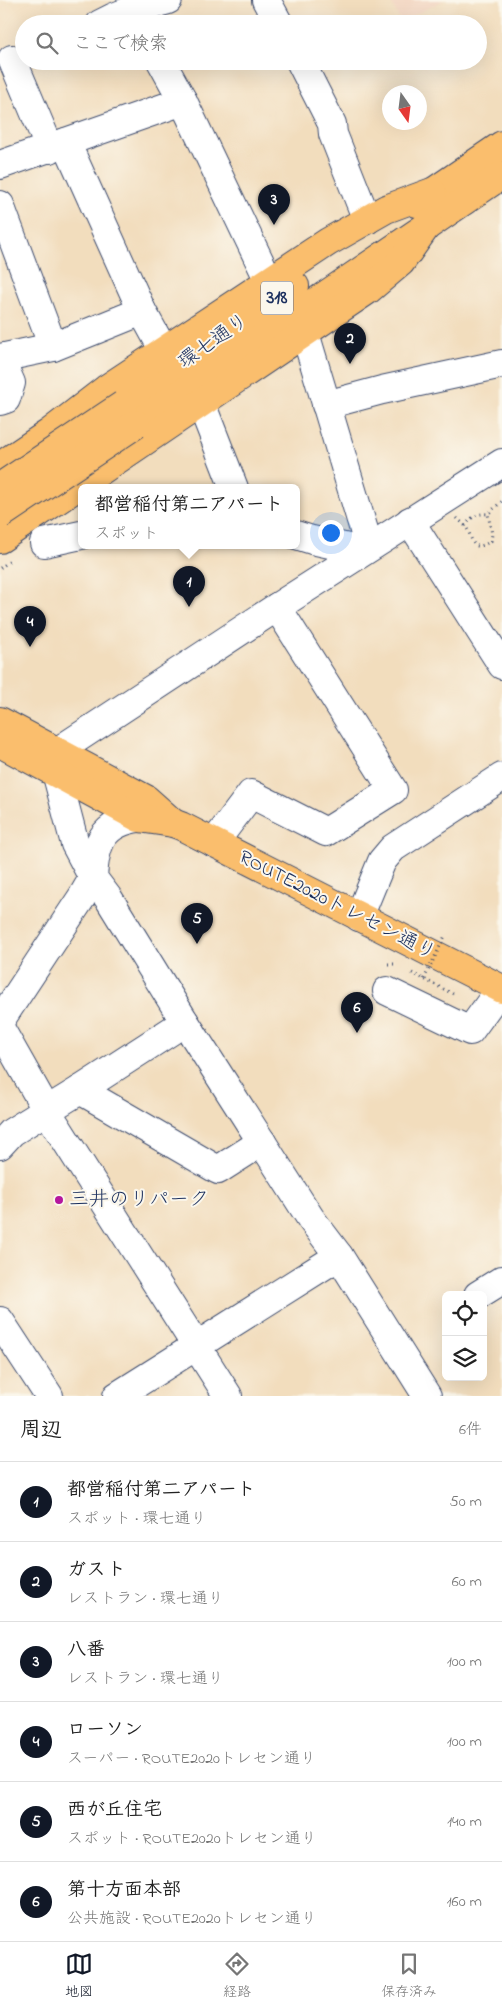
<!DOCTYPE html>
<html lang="ja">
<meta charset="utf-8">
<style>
:root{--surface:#fff;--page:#f2f2f2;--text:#222;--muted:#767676;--line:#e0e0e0;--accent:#111827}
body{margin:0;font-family:"Indie Flower","Klee One",sans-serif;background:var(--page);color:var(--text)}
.controls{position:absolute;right:15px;bottom:15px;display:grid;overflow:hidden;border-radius:8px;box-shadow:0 5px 20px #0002}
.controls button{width:45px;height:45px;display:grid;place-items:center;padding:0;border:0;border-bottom:1px solid var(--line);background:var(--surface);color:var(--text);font:25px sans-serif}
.compass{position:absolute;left:382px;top:85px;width:45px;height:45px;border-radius:50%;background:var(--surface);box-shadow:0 5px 20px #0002;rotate:166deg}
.you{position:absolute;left:330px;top:532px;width:18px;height:18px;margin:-12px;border:4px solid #fff;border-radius:50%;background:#1a73e8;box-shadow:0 0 0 8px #1a73e833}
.badge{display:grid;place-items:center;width:32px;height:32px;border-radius:50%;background:var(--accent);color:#fff;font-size:16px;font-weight:700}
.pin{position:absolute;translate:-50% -41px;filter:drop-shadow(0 1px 2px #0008)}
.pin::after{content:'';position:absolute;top:26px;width:18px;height:15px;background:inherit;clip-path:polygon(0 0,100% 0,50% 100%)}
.popup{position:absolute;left:78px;top:484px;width:222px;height:65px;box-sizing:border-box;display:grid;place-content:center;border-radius:8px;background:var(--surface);filter:drop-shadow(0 1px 4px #0005);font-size:16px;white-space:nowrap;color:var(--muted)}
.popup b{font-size:19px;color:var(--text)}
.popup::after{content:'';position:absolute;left:50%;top:100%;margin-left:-10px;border:10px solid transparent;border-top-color:var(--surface)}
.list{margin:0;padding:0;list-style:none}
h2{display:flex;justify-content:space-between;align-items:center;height:65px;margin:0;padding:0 20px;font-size:21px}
h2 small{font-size:16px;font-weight:400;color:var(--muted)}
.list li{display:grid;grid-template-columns:32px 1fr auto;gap:15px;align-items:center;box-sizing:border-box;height:80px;padding:0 20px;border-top:1px solid var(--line)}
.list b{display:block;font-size:19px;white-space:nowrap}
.list p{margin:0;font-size:16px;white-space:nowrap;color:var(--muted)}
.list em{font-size:16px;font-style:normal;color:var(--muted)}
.icon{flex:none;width:28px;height:28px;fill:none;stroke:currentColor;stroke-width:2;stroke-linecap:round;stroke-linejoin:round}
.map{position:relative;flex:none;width:502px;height:1396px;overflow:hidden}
.search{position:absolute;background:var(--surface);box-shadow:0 5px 20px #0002;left:15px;right:15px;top:15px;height:55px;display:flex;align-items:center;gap:12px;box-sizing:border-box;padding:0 18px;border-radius:28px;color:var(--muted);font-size:19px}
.sheet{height:545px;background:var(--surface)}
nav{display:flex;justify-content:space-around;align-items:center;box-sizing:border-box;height:70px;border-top:1px solid var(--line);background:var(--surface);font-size:14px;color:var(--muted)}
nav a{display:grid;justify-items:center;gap:2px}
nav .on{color:var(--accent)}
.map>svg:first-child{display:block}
.built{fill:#f3d4bf}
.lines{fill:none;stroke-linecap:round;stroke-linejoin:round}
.minor-casing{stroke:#3b496c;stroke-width:30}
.major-casing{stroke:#3b496c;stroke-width:30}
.path{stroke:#3b496c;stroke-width:3;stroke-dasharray:1 4;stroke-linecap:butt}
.minor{stroke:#fff;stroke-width:28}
.major{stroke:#fabe6d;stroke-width:28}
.major-bridge-casing{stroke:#3b496c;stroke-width:30;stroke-linecap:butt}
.path-bridge{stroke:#3b496c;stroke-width:3;stroke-dasharray:1 4;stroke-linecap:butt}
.major-bridge{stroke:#fabe6d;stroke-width:28}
.poi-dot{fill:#b5179e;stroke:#fbf7ec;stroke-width:2}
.labels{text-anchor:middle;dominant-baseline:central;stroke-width:4;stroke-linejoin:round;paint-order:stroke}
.shield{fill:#fbf7ec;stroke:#5e6b89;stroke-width:1}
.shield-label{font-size:19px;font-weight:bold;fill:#1b2f5e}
.street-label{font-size:20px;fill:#1b2f5e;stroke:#fbf7ec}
.poi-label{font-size:20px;fill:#1b2f5e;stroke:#fbf7ec;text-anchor:start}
</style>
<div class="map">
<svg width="502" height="1396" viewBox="0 0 502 1396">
<rect width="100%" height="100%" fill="#fbf7ec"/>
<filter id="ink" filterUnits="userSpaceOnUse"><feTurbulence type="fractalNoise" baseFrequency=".02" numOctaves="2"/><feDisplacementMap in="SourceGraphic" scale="10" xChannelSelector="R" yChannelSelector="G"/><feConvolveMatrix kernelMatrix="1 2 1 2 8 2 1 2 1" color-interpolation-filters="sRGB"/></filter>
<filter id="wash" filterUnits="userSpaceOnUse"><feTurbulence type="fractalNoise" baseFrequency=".0096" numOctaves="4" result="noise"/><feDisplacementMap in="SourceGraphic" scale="20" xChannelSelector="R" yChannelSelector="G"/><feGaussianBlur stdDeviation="1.12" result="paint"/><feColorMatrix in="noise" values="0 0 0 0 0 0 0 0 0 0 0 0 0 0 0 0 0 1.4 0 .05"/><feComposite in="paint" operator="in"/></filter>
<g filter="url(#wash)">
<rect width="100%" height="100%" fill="#f2ddbd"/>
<!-- built -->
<polygon class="built" points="390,0 444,0 401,22"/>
</g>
<g filter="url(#ink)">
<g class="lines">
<!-- minor casing -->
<g class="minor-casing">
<g id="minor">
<polyline points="266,0 279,24"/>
<path d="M100 24C123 11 143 7 168 0"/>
<polyline points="12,59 50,149"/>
<polyline points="161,61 183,101 269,281"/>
<polyline points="300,61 332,124 333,134 367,220"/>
<polyline points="66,142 142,311 164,351"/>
<polyline points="0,165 183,101"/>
<polyline points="0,205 53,347"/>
<polyline points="305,333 369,547"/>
<polyline points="0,401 6,399 11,383 0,358 53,347 142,311"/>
<polyline points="201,403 234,488"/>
<polyline points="326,405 382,390 502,364"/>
<polyline points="410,521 502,665"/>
<polyline points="296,535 312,540 362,551"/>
<polyline points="44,543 81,535"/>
<polyline points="58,751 277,607 502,463"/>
<path d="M139 818C102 823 95 844 93 878L109 899 185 1022 311 1219 339 1256 427 1396"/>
<polyline points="214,843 251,794 326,832 393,790 277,607"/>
<polyline points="359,917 382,861 393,848 502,777"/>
<polyline points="387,991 470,1031 501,988"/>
<polyline points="0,1021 82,897 93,878 75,844 56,772"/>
<polyline points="0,1028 47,1111 228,1396"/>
<polyline points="80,1090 185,1022"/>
<polyline points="0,1145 12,1132 80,1090 218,1170 262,1142"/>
<polyline points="478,1295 502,1280"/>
<polyline points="0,1321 49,1396"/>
<polyline points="117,1396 339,1256"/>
</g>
</g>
<!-- major casing -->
<g class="major-casing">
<g id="major">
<polyline points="417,203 502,145"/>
<polyline points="123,405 295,286"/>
<polyline points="136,424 502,175"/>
<polyline points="0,466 49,433 106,389 328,242 386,209 432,192"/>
<polyline points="0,539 368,290 401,262 428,224"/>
<polyline points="0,721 146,799 173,823"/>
<polyline points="0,743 139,818 173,823 181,826 502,989"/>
</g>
</g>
<!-- path -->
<g class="path">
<path d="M457 518C460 521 464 524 466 527 474 539 470 554 491 541L492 534 488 514 502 501"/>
<path d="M465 526C472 517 476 513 488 514"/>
<polyline points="0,568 10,561"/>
<polyline points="388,964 396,964"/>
<polyline points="412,973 455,995"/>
</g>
<!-- minor -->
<use href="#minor" class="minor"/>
<!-- major -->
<use href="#major" class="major"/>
<!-- major-bridge casing -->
<g class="major-bridge-casing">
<g id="major-bridge">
<polyline points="0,487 123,405"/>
<polyline points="0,515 136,424"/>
</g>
</g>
<!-- path-bridge -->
<polyline class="path-bridge" points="424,979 445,936"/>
<!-- major-bridge -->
<use href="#major-bridge" class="major-bridge"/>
</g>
</g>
<!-- markers -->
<circle class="poi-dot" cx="59" cy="1200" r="5"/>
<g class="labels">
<!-- shield labels -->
<rect class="shield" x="261" y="281.5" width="32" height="33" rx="4"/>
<g class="shield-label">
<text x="277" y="298">318</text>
</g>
<!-- street labels -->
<g class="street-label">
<text transform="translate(214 342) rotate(-35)">環七通り</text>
<text transform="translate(337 906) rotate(27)">ROUTE2020トレセン通り</text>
</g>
<!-- poi labels -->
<g class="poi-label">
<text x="69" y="1200">三井のリパーク</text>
</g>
</g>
</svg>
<div class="controls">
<button><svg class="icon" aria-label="locate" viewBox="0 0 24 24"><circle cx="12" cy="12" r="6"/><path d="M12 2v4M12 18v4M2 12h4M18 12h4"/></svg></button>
<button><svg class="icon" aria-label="layers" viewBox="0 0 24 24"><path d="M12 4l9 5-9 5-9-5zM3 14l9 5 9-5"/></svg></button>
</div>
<svg class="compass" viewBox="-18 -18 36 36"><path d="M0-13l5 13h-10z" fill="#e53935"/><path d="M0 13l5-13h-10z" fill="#767676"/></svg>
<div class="you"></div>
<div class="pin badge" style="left:189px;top:607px">1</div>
<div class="popup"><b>都営稲付第二アパート</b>スポット</div>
<div class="pin badge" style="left:350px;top:364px">2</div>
<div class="pin badge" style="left:274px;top:225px">3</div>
<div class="pin badge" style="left:30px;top:647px">4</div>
<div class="pin badge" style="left:197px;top:944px">5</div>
<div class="pin badge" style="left:357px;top:1033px">6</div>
<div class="search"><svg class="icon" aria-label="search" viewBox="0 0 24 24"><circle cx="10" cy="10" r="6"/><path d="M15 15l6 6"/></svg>ここで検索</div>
</div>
<section class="sheet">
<h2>周辺<small>6件</small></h2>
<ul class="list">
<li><span class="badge">1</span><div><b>都営稲付第二アパート</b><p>スポット · 環七通り</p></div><em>50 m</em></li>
<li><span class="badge">2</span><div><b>ガスト</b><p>レストラン · 環七通り</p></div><em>60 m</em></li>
<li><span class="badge">3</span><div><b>八番</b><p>レストラン · 環七通り</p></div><em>100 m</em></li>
<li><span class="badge">4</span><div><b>ローソン</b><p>スーパー · ROUTE2020トレセン通り</p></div><em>100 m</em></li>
<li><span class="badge">5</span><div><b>西が丘住宅</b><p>スポット · ROUTE2020トレセン通り</p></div><em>140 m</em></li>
<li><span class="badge">6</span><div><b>第十方面本部</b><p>公共施設 · ROUTE2020トレセン通り</p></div><em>160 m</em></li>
</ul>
</section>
<nav>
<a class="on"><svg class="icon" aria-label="map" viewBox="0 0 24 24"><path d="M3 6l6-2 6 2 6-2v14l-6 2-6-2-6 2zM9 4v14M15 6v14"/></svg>地図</a>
<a><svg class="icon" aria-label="directions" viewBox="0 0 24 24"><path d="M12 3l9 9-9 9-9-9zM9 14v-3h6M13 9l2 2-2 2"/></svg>経路</a>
<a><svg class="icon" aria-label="saved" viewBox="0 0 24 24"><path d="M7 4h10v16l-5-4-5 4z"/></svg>保存済み</a>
</nav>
